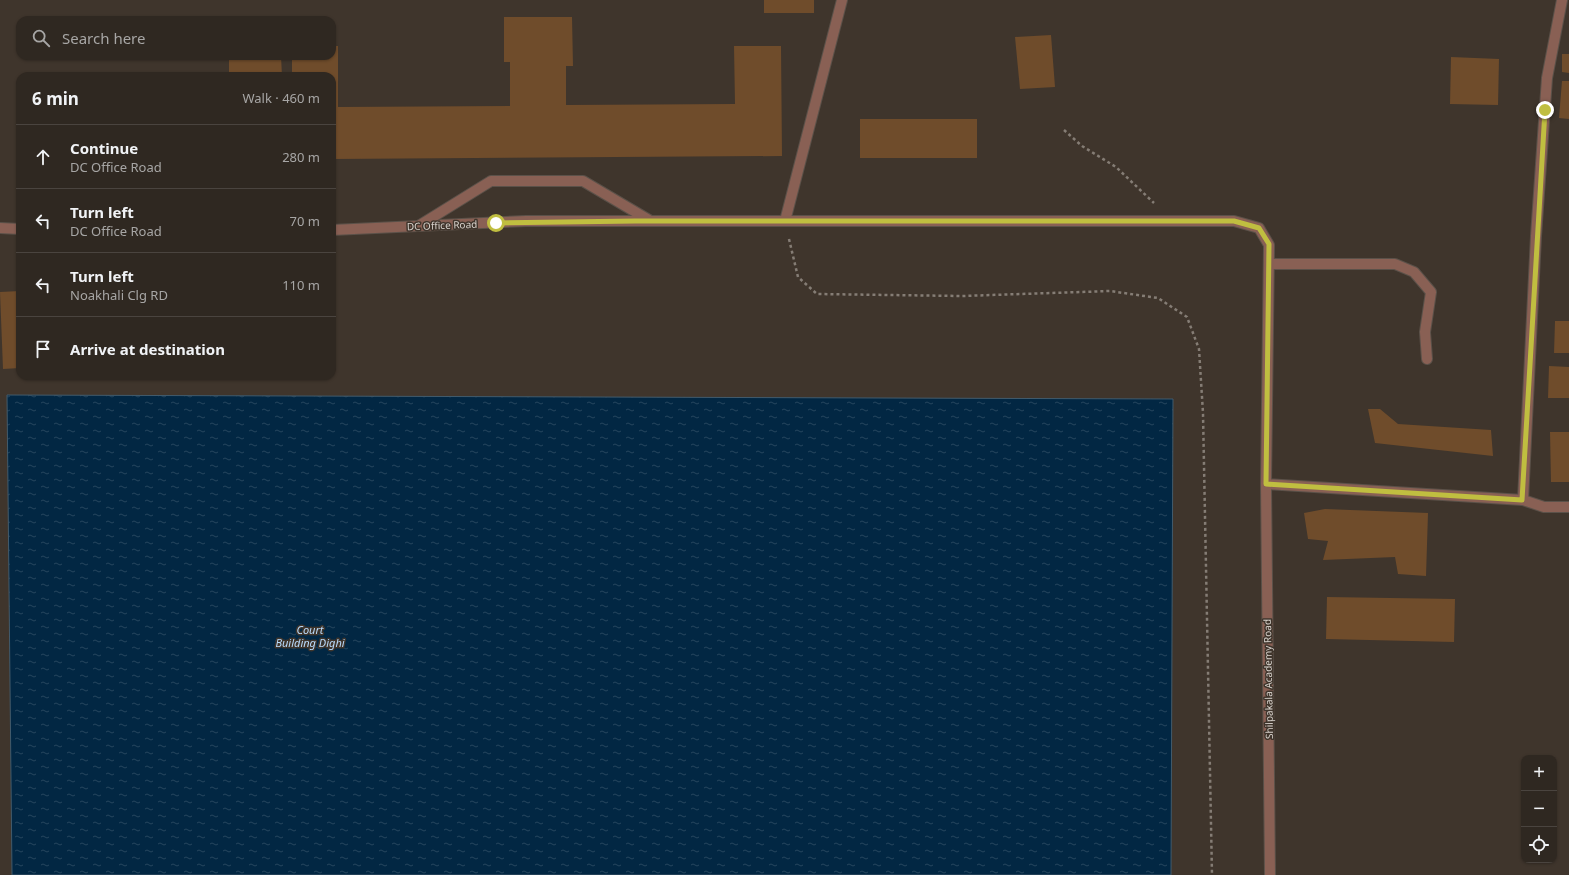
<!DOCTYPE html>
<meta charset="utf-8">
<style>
:root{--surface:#2f2821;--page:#3b342e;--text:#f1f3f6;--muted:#a7a6a5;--line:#4a443f}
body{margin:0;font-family:"Noto Sans",sans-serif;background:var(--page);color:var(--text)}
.controls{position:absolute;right:12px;bottom:12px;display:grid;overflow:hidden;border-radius:8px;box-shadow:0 1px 3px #0004}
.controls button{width:36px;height:36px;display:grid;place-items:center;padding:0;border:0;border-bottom:1px solid var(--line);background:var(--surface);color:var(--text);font:20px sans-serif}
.stop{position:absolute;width:12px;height:12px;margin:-9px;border:3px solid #c0be40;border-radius:50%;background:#fff}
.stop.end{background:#c0be40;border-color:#fff;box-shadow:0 1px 4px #0008}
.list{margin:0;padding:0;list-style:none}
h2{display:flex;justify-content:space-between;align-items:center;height:52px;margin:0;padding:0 16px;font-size:17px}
h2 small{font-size:13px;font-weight:400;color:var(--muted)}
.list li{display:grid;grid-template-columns:26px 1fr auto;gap:12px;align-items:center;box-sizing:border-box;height:64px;padding:0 16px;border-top:1px solid var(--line)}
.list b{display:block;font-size:15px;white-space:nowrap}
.list p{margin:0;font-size:13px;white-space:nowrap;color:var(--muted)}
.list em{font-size:13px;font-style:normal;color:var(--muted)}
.icon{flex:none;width:22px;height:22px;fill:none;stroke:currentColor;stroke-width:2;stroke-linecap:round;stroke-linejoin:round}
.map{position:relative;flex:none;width:1569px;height:875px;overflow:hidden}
.search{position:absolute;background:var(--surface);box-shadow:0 1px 3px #0004;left:16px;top:16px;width:320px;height:44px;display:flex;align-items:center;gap:10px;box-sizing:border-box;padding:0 14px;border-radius:12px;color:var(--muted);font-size:15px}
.panel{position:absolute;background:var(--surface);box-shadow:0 1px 3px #0004;left:16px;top:72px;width:320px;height:308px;border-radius:12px}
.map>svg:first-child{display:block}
.water{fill:url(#water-ripples);stroke:#425b6c}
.building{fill:#6f4c2b}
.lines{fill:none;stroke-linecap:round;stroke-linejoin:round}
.minor-casing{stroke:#5b5149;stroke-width:12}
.path{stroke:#857d75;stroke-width:2.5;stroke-dasharray:3 3;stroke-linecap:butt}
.minor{stroke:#896054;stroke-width:10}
.route{stroke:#c0be40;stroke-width:5}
.labels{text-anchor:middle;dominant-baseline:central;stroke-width:3;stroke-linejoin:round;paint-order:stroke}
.street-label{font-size:10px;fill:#d9d3cd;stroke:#3f352c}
.water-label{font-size:11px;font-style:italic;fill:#b9dbfc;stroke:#3f352c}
</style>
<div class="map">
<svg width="1569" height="875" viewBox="0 0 1569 875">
<defs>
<pattern id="water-ripples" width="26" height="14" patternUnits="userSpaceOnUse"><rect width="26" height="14" fill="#022743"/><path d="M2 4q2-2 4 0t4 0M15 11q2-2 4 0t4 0" fill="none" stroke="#26455d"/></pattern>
</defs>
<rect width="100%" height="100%" fill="#3f352c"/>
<!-- water -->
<polygon class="water" points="7,395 1173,399 1171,875 12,875"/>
<!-- building -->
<g class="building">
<rect x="764" y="0" width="50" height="13"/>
<polygon points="504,17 572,17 573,66 566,66 566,105 735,104 734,46 781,46 782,156 332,159 332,76 292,76 292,56 332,56 332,46 338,46 338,107 510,106 510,62 504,62"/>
<polygon points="1051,35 1055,87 1020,89 1015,37"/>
<polygon points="1562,54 1569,54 1569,73 1562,72"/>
<polygon points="229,56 281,56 282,76 229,76"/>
<polygon points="1451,57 1499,59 1498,105 1450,104"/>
<polygon points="1562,81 1569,81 1569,119 1559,118"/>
<rect x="860" y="119" width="117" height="39"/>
<polygon points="20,291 20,368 3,369 0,292"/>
<polygon points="1555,321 1569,321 1569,353 1554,353"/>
<polygon points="1549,366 1569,367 1569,398 1548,398"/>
<polygon points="1368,409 1380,409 1398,424 1491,430 1493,456 1375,443"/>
<polygon points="1550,432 1569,432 1569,482 1551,482"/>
<polygon points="1325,509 1428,513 1426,576 1398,574 1395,557 1323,560 1328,541 1308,539 1304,513"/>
<polygon points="1327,597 1455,599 1454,642 1326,639"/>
</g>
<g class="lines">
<!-- minor casing -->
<g class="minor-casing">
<g id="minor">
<polyline points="1562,0 1547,78 1536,236 1523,500 1544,507 1569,507"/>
<polyline points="785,221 842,0"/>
<polyline points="420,225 491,181 583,181 649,220"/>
<polyline points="0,228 20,229"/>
<polyline points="332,230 526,221 1234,221 1259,228 1269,245 1266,484 1523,500"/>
<polyline points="1269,264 1395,264 1414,272 1431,292 1425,332 1427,359"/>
<polyline points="1266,484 1270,875"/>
</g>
</g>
<!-- path -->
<g class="path">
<polyline points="1064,130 1082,146 1116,167 1154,203"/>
<polyline points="789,239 798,277 817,294 962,296 1110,291 1158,298 1187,317 1199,349 1203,413 1212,875"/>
</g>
<!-- minor -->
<use href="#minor" class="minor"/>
</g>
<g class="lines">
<!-- route -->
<polyline class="route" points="496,223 635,221 1234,221 1259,228 1269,244 1266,484 1522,500 1545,110"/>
</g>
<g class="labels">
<!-- street labels -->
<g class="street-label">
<text transform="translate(442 225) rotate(-2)">DC Office Road</text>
<text transform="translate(1268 679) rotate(-91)">Shilpakala Academy Road</text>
</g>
<!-- water labels -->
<g class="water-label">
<text x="310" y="629">Court<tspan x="310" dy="13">Building Dighi</tspan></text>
</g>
</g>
</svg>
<div class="controls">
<button>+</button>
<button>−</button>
<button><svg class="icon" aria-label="locate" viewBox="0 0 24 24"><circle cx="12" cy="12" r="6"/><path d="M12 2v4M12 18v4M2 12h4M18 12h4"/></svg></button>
</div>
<div class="stop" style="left:496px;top:223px"></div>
<div class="stop end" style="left:1545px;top:110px"></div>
<div class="search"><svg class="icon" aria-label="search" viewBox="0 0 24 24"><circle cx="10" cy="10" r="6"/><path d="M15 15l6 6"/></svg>Search here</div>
<section class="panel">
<h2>6 min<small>Walk · 460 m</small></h2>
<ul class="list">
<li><svg class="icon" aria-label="ahead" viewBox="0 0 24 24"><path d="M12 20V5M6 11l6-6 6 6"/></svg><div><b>Continue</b><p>DC Office Road</p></div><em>280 m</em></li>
<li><svg class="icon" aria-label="left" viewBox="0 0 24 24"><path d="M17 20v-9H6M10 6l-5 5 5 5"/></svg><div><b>Turn left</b><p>DC Office Road</p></div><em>70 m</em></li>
<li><svg class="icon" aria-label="left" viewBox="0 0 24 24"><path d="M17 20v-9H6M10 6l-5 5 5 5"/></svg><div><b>Turn left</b><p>Noakhali Clg RD</p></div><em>110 m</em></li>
<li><svg class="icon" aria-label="arrive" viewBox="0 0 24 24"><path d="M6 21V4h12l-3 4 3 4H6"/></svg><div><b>Arrive at destination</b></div></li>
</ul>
</section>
</div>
